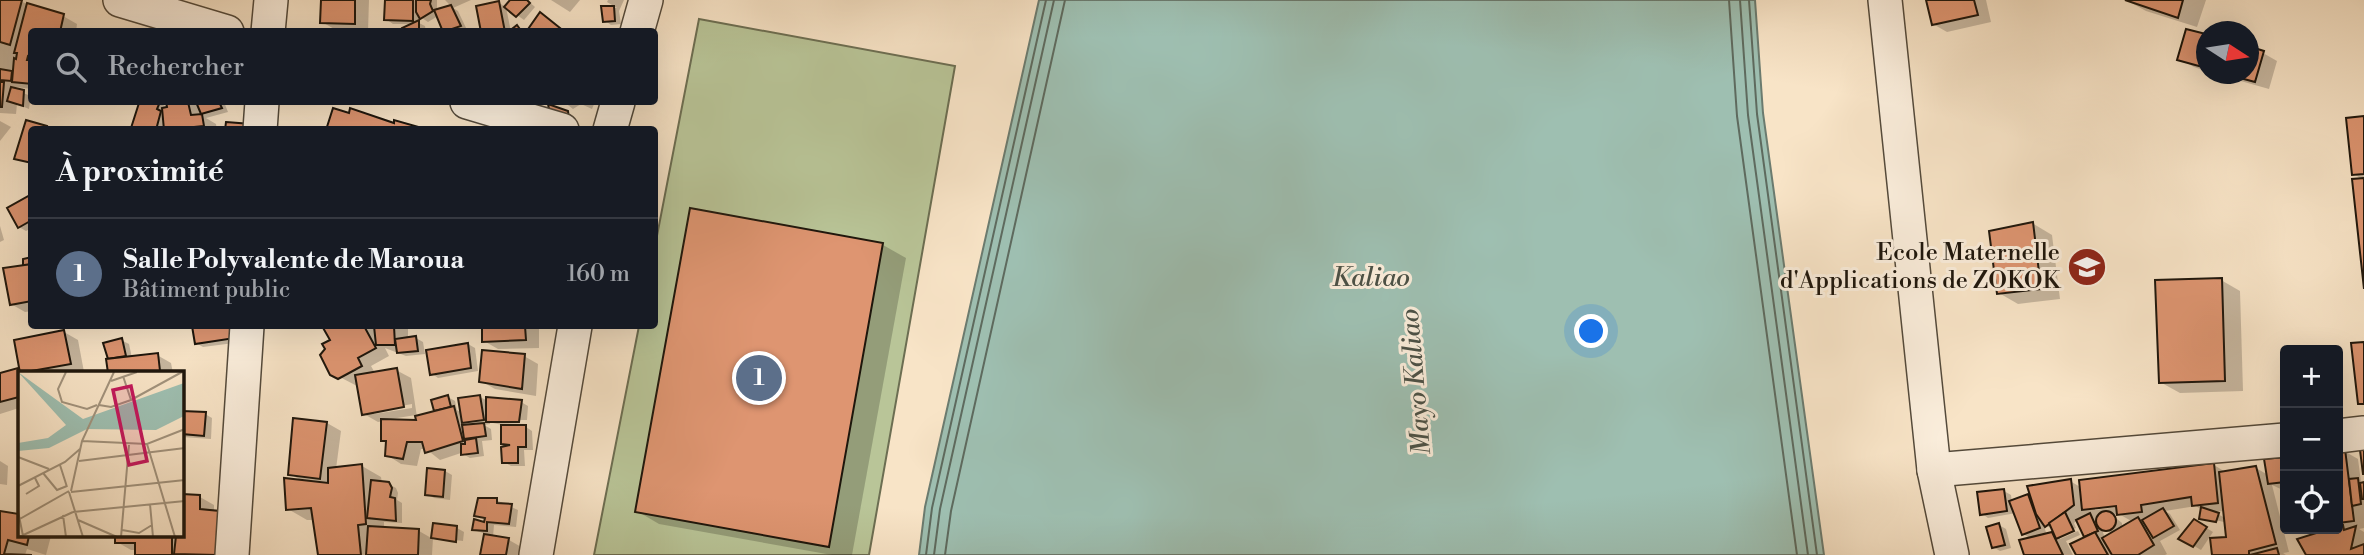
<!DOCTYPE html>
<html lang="fr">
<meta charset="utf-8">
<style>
:root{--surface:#171b24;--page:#242831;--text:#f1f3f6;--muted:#9ea1a6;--line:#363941;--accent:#d93025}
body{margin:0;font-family:"Libre Bodoni",serif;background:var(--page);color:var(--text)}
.controls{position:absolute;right:21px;bottom:21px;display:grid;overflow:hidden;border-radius:7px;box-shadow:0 7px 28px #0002}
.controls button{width:63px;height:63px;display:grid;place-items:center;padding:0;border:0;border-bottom:2px solid var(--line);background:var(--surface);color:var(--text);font:35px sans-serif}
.compass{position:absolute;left:2196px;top:21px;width:63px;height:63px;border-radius:50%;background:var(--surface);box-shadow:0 7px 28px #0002;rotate:102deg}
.you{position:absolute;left:1592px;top:332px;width:24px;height:24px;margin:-18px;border:5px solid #fff;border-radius:50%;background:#1a73e8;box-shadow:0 0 0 10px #1a73e833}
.badge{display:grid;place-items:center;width:46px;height:46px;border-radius:50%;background:var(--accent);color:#fff;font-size:23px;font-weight:700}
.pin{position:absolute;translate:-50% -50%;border:4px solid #fff;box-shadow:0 2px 7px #0006}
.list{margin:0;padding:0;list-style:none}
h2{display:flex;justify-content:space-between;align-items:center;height:91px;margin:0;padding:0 28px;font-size:30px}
h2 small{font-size:23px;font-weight:400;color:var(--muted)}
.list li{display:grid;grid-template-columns:46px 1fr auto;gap:21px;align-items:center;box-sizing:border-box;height:112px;padding:0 28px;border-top:2px solid var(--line)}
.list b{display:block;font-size:26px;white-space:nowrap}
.list p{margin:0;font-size:23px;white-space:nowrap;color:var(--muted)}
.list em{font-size:23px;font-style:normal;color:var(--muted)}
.icon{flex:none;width:38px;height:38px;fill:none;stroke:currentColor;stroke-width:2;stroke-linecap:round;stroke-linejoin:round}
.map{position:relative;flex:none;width:2364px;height:555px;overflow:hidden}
.search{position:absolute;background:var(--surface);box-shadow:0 7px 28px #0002;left:28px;top:28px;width:630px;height:77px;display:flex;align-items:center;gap:18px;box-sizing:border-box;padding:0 24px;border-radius:7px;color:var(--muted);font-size:26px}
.panel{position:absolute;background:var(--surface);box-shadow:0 7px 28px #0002;left:28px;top:126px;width:630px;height:203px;border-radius:7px}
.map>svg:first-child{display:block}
.green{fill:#b9c598;stroke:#6c6e52;stroke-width:2}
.water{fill:#9ebfb1;stroke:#6b7b6f;stroke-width:2}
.shadow{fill:#0003;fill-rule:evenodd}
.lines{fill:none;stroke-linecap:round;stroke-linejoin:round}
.shore{stroke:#5e6a5e;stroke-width:2}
.building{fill:#de9571;stroke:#1e160c;stroke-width:2}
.street-casing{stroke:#544a3b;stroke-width:36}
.street{stroke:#faeddb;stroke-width:33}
.labels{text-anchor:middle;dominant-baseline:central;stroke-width:6;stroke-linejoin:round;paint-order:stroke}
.poi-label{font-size:24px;fill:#1e160c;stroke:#faeddb;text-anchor:end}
.water-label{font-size:26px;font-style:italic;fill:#4b5146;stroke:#faeddb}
.inset-road{fill:none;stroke:#a1927c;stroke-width:2}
.view{fill:#c2185b;fill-opacity:0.15;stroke:#c2185b;stroke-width:3.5}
.inset-edge{fill:none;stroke:#1e160c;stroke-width:3.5}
</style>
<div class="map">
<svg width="2364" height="555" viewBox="0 0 2364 555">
<rect width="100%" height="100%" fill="#f8e4c7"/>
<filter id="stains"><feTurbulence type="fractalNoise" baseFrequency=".00286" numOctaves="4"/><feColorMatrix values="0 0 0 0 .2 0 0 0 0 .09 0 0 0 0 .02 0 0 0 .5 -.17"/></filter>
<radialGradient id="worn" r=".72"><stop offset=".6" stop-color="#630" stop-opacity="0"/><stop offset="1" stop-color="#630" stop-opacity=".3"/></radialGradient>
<!-- green -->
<polygon class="green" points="699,19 955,66 869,555 594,555 639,326 654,326 655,246"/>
<!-- water -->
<polygon class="water" points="1039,0 1755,0 1763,113 1824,555 919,555 925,507"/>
<!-- shadow -->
<g class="shadow">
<polygon points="0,0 22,2 63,16 77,24 76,32 32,32 32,89 16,87 15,90 31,96 29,109 17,104 16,114 0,113"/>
<polygon points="323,0 369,0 368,31 336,30 322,22"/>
<polygon points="386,0 437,0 437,11 452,7 445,0 471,0 453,8 458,11 467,30 444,32 438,16 428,22 419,16 419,23 425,26 426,32 405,32 415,24 393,24 386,19"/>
<polygon points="512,0 527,0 535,7 524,20 506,7"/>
<polygon points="551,0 580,0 570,12"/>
<polygon points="608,0 624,0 619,11 621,24 611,25 604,20 603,8 617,8 607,2"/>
<polygon points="1928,0 1986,0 1991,22 1947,32 1933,24"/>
<polygon points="2126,0 2206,0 2197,27 2146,11"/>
<polygon points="499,3 506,7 511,32 483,32"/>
<polygon points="2188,31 2206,36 2206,71 2194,67 2180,59"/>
<polygon points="2263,53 2277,61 2269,89 2216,74 2248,74"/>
<polygon points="143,102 157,102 169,108 168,102 224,102 228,112 206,118 216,124 217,130 136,130 133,128"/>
<polygon points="564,102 595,102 592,109 581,104 573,109"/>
<polygon points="2364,118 2364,274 2363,180 2354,174"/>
<polygon points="0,121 11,127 0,141"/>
<polygon points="32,196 32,228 26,231 19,227"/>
<polygon points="691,210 883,245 906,258 852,555 832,555 659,524 637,511"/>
<polygon points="2032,223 2052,235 2060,299 2018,304 1999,293"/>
<polygon points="0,226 4,240 0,242"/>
<polygon points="32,259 32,311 25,312 11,304 25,267"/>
<polygon points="2221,280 2240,291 2243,391 2180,393 2160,382"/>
<polygon points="194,326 239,326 242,342 203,347 196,343"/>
<path d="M327 326H408V339L416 338 423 342 425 354 406 356 385 348 389 356 371 366 375 373 396 370 411 378 417 417 439 412 436 410 448 397 455 401 457 410 462 413 480 397 488 401 521 402 528 406 527 420H493V423L490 422V424L484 425 491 429 492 440 482 441 484 456 470 458 461 453 440 460 426 449H421L417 466 401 464 387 455 388 443 383 440V421L378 422 364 414 357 386 332 373V340L325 327ZM412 404V408L374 414V411ZM416 415 418 422 391 419Z"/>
<polygon points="483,326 539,326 539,348 498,349 484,341"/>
<polygon points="64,332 78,340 84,372 19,373 19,408 0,414 0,375 18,370 22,373 16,341"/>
<polygon points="121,340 129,344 132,358 157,355 171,363 173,373 110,373 108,361"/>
<polygon points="468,344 475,348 478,371 438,378 431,373"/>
<polygon points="524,356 538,364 536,396 495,389 481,381"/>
<polygon points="182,405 185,413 205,414 212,418 211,439 182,437"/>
<polygon points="295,420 327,423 341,431 336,469 362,466 381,477 382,483 388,484 396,488 398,493 397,500 402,503 402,523 384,522 384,529 419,531 433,539 434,525 457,528 464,532 463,541 438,538 438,540 433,538 432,555 320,555 314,520 307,520 288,509 304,482 290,474"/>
<polygon points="493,423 526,424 526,427 532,431 533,450 524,450 525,466 511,466 504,462 511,447 503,443 502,425"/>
<polygon points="2344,451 2358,459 2361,482 2364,483 2364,528 2359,529 2364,532 2364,555 2309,555 2328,531 2324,529 2338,529 2338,452"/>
<path d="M2285 458V491L2272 485 2289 552 2283 553 2286 555H2214L2228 539 2225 511 2214 512 2225 518 2224 522 2206 518V521L2201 518 2202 510 2196 506 2165 511 2170 514 2180 530 2160 541 2167 554 2165 555H2078L2088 537 2078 520 2074 523 2076 528 2060 535V539L2078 531 2080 535 2066 541 2073 555H2026L2032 539 2023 534 2016 513 1988 518 1981 513 2004 491 2011 495 2012 502 2028 496 2033 499 2070 481 2082 488 2214 465 2227 473 2256 468 2268 475 2266 461ZM2124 503 2125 506 2095 510V506ZM2119 514 2133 522 2122 528V523L2112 515ZM2043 524 2054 530 2057 537 2052 534 2047 535ZM2101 527 2113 534 2105 538Z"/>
<polygon points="0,461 8,466 7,485 0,484"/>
<polygon points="445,471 452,475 450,500 434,498 427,494"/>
<polygon points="182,472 182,496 200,497 214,505 214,512 232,555 137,555 137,550 131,550 117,542 116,538 113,536 182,536"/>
<polygon points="496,500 518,510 516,527 494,525 493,537 509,540 523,548 521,555 482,555 486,534 474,530 486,524 486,520 476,515"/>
<polygon points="0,510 1,512 19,516 19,536 51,536 46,555 27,549 25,555 0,555"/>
<polygon points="2195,521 2213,532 2201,550 2181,538"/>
<polygon points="1999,525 2006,529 2011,548 2000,551 1993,547"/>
</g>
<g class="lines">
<!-- shore -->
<g class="shore">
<polyline points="1729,0 1737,116 1797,555"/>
<polyline points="1740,0 1748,115 1808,555"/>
<polyline points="1749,0 1757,114 1817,555"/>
<polyline points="926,555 932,508 1046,0"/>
<polyline points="934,555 940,509 1054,0"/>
<polyline points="945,555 951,511 1065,0"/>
</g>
</g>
<!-- building -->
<g class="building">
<polygon points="0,0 22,0 10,45 0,42"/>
<polygon points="321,0 355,0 355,24 320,23"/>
<polygon points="385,0 413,0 413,21 384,20"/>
<polygon points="416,0 431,0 430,4 433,11 420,19 416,12"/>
<polygon points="510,0 527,0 530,3 516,17 504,7"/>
<polygon points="1926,0 1974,0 1978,15 1932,25"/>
<polygon points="2125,0 2183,0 2178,18"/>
<polygon points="499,1 505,32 481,32 476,6"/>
<polygon points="27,3 64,14 60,32 32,32 32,57 28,56 27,60 32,60 32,84 12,82 14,58 16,59 17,53 14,53"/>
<polygon points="451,5 461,26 443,32 434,10"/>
<polygon points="601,6 614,6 615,21 603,22"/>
<polygon points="540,12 565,32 526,32"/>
<polygon points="419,20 419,32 403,32 402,28"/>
<polygon points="517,25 522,32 508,32"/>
<polygon points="2186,29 2206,34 2206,68 2177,60"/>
<polygon points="2248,46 2264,51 2255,82 2225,74 2248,74"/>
<polygon points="0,69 12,71 11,81 0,80"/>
<polygon points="0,82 4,82 2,107 0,107"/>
<polygon points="11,87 24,90 23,106 7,101"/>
<polygon points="142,102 160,102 157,109 161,111 156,130 131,128 139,103"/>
<polygon points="166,102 188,102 191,115 202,114 204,126 164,130 162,108 167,107"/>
<polygon points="196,102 219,102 222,108 201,114"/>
<polygon points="548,104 568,111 569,120 550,115"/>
<polygon points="333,108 349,113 350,108 394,123 394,120 429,130 326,130"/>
<polygon points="2364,116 2364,174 2352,175 2346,118"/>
<polygon points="26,120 47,126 46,130 32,130 32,163 14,159"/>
<polygon points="226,122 251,124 251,130 225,130"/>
<polygon points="2364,178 2364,289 2352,179"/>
<polygon points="32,194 32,220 18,228 7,208"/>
<polygon points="690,208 883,243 829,547 635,512"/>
<polygon points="2033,222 2041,289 1997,294 1989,231"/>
<polygon points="32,257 32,264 23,266 23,259"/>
<polygon points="32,264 32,301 10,305 3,268"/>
<polygon points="2222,278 2225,381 2159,383 2155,280"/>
<polygon points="192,326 234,326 235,338 195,344"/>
<polygon points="322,326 364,326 376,348 358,358 362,366 338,379 330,375 320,355 325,349 322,344 330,340"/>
<polygon points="374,326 394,326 395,345 376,345"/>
<polygon points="482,326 525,326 526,340 482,342"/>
<polygon points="64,330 71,364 20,373 14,340"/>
<polygon points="416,336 418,351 397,353 395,339"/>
<polygon points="122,338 126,356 108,359 103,343"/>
<polygon points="2364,342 2364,404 2358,404 2351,343"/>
<polygon points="468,343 471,368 430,375 426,350"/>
<polygon points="482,350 525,354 522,389 479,382"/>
<polygon points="158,353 160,371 108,373 106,359"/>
<polygon points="18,368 19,397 0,402 0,373"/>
<polygon points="397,368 404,407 362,415 355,375"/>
<polygon points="448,395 451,407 434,411 431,400"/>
<polygon points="480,395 484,420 462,423 458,398"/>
<polygon points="486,397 522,400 519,422 486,422"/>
<polygon points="454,406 463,441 425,453 422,442 407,442 403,459 385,456 386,441 381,441 381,419 416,420 415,416"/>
<polygon points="182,411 206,412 204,436 182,434"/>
<polygon points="293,418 327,422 320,479 288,475"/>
<polygon points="484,423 486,436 464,439 462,425"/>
<polygon points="501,425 526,425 526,447 518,447 518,463 502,463 501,447 510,445 501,444"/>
<polygon points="476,438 478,453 461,455 461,444 465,444 465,440"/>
<polygon points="2345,449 2354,521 2338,523 2338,450"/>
<polygon points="2360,450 2364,450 2364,474 2363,474"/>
<polygon points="2285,457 2285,482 2268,484 2264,459"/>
<polygon points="2214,463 2218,503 2192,506 2191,497 2141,505 2142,512 2117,515 2116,506 2082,510 2079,480"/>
<polygon points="362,464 366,524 358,525 361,555 318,555 311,508 286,510 284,478 328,483 328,468"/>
<polygon points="2256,466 2276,544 2249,551 2249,555 2212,555 2210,538 2226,537 2219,472"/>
<polygon points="427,468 445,470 443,497 425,495"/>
<polygon points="2358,478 2361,504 2352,506 2349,479"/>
<polygon points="2071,479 2074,505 2045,527 2036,514 2027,486"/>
<polygon points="371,480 389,482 392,488 390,497 395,498 396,521 367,518"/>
<polygon points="2364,482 2364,499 2362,499 2360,483"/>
<polygon points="2004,489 2007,511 1980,515 1977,492"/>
<polygon points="182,494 200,495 200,509 220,511 217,555 174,554 176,536 182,536"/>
<polygon points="2028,494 2040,528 2022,535 2009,501"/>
<polygon points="478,498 497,498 497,503 512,504 509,524 487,522 487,531 472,530 474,519 484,522 485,518 474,516"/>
<polygon points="2201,507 2219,513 2216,522 2199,519"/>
<polygon points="2163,508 2174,526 2153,538 2142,520"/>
<polygon points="0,511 19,514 19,536 29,536 27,545 8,540 4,554 32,555 0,555"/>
<circle cx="2106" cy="521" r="10"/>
<polygon points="2065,512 2074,531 2056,539 2049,523"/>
<polygon points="2090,513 2098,531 2084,537 2076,520"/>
<polygon points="2138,517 2154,545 2138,555 2112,555 2102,538"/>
<polygon points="2194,519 2207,527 2193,547 2178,539"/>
<polygon points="433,523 457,526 456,542 431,538"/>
<polygon points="1999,523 2005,545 1992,548 1986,527"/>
<polygon points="2343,525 2344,530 2356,526 2351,549 2364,544 2364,555 2306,555 2297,539 2329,529 2338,529 2338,526"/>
<polygon points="368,526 419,529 418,555 366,555"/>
<polygon points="2052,532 2063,555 2024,555 2019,540"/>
<polygon points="2095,532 2108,555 2076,555 2070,544"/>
<polygon points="484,534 509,538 506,555 480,555"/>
<polygon points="115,536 172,536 172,555 135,555 135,543 115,543"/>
<polygon points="2277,548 2279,555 2250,555"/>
</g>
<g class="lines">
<!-- street casing -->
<g class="street-casing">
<g id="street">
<polyline points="120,0 227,32"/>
<polyline points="1885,0 1934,470 1952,555"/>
<polyline points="268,32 271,0"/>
<polyline points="637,32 646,0"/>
<polyline points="467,102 562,130"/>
<polyline points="260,130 262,102"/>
<polyline points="610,130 618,102"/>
<polyline points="2338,436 2364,433"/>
<polyline points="1934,470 2285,440"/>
<polyline points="232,555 247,326"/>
<polyline points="536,555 575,326"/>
</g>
</g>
<!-- street -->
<use href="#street" class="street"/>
</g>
<!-- icons -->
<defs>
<g id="school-disc" transform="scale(2.0125)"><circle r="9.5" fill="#8f2418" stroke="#faeddb"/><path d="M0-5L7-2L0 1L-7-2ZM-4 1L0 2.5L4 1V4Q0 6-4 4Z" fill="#fff"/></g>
</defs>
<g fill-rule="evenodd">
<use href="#school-disc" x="2087" y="267"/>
</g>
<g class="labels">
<!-- poi labels -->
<g class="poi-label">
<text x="2060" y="253">Ecole Maternelle<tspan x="2060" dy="28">d'Applications de ZOKOK</tspan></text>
</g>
<!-- water labels -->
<g class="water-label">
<text x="1371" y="278">Kaliao</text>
<text transform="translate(1416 382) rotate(-95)">Mayo Kaliao</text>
</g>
</g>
<!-- overview -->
<g transform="translate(18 371)">
<rect width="166" height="166" fill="#f8e4c7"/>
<path d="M0 1 65 48 166 12V45L138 59 69 58 31 77 0 80V72L30 67 48 54Z" fill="#9ebfb1"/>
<path class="inset-road" d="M48 1 40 18 44 31 69 38 79 34M105 5 113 29M93 10 119 1M81 34 93 36 113 29 164 1M64 70 129 73 167 58M129 73 157 166M0 86 31 98M61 90 167 77M42 94 49 116M25 102 39 119 49 115M0 115 47 91 62 78M53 120 64 70 96 1M51 121 65 166M53 121 167 109M8 123 21 115 17 107M132 133 135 166M0 140 5 165M55 141 167 130M45 144 48 166M0 149 51 120M60 149 99 166M104 159 121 162 134 154M1 166 55 141M103 166 111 74"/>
<path class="view" d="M113 15 129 90 111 94 95 19Z"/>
<rect width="166" height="166" class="inset-edge"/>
</g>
<rect width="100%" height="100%" filter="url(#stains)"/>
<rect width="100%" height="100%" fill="url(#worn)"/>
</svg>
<div class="controls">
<button>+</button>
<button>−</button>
<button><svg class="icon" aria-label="locate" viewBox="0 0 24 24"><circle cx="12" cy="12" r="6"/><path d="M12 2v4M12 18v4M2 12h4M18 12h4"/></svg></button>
</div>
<svg class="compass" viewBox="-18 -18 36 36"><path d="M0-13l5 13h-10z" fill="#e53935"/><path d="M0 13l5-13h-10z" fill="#9ea1a6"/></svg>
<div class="you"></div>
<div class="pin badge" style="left:759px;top:378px;background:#5c6f8a">1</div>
<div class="search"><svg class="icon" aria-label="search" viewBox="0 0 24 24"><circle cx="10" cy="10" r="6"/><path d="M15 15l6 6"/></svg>Rechercher</div>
<section class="panel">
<h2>À proximité<small></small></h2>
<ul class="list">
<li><span class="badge" style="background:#5c6f8a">1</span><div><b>Salle Polyvalente de Maroua</b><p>Bâtiment public</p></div><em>160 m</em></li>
</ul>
</section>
</div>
